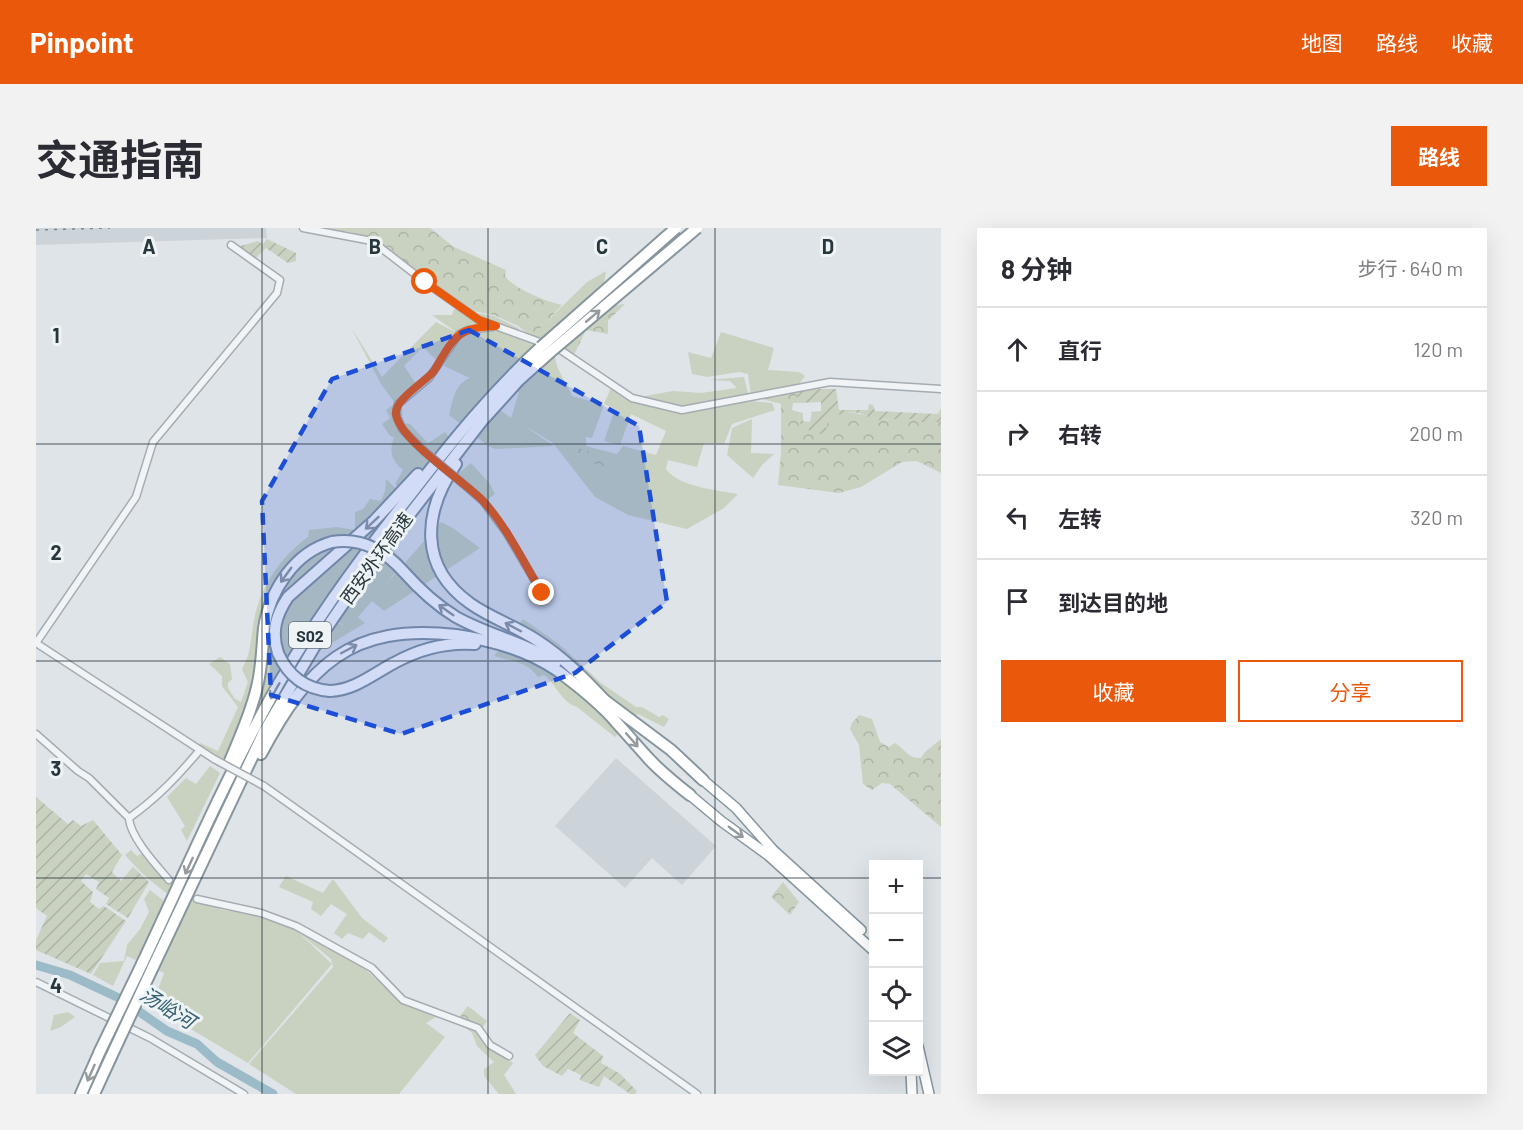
<!DOCTYPE html>
<html lang="zh">
<meta charset="utf-8">
<style>
:root{--surface:#fff;--page:#f2f2f3;--text:#2b2b33;--muted:#7c7c81;--line:#e1e1e2;--accent:#ea580c}
body{margin:0;font-family:Barlow,"Noto Sans SC",sans-serif;background:var(--page);color:var(--text)}
.controls{position:absolute;right:18px;bottom:18px;display:grid;overflow:hidden;border-radius:0px;box-shadow:0 6px 24px #0002}
.controls button{width:54px;height:54px;display:grid;place-items:center;padding:0;border:0;border-bottom:2px solid var(--line);background:var(--surface);color:var(--text);font:30px sans-serif}
.stop{position:absolute;width:18px;height:18px;margin:-14px;border:4px solid #ea580c;border-radius:50%;background:#fff}
.stop.end{background:#ea580c;border-color:#fff;box-shadow:0 2px 6px #0008}
.list{margin:0;padding:0;list-style:none}
h2{display:flex;justify-content:space-between;align-items:center;height:78px;margin:0;padding:0 24px;font-size:26px}
h2 small{font-size:20px;font-weight:400;color:var(--muted)}
.list li{display:grid;grid-template-columns:39px 1fr auto;gap:18px;align-items:center;box-sizing:border-box;height:84px;padding:0 24px;border-top:2px solid var(--line)}
.list b{display:block;font-size:22px;white-space:nowrap}
.list em{font-size:20px;font-style:normal;color:var(--muted)}
.actions{display:flex;gap:12px;padding:18px 24px}
.actions a{flex:1;padding:14px 0;border:2px solid var(--accent);border-radius:0px;text-align:center;font-size:21px;color:var(--accent)}
.actions .main{background:var(--accent);color:#fff}
.icon{flex:none;width:33px;height:33px;fill:none;stroke:currentColor;stroke-width:2;stroke-linecap:round;stroke-linejoin:round}
.map{position:relative;flex:none;width:905px;height:866px;overflow:hidden;border-radius:0px}
header{display:flex;align-items:center;gap:36px;box-sizing:border-box;height:84px;padding:0 30px;background:var(--accent);color:#fff}
header strong{font-size:28px}
nav{display:flex;gap:33px;margin-inline-start:auto;font-size:21px}
.intro{display:flex;align-items:center;justify-content:space-between;box-sizing:border-box;height:144px;padding:0 36px}
h1{margin:0;font-size:42px}
.button{padding:15px 27px;border-radius:0px;background:var(--accent);color:#fff;font-size:21px;font-weight:700}
main{display:flex;gap:36px;padding:0 36px}
aside{flex:1;background:var(--surface);border-radius:0px;box-shadow:0 6px 24px #0002}
.map>svg:first-child{display:block}
.built{fill:#cdd4d9}
.grass{fill:#c9d1c0;fill-rule:evenodd}
.forest{fill:url(#forest-crowns)}
.garden{fill:url(#garden-furrows)}
.lines{fill:none;stroke-linecap:round;stroke-linejoin:round}
.river{stroke:#9abbc7;stroke-width:9}
.minor-casing{stroke:#a4acb2;stroke-width:9}
.trunk-casing{stroke:#86959e;stroke-width:12}
.motorway-casing{stroke:#86959e;stroke-width:14}
.minor{stroke:#f1f4f6;stroke-width:6}
.trunk{stroke:#fff;stroke-width:9}
.motorway{stroke:#fff;stroke-width:10}
.rail{stroke:#798891;stroke-width:1.5;stroke-dasharray:3 6;stroke-linecap:butt}
.minor-bridge-casing{stroke:#a4acb2;stroke-width:9;stroke-linecap:butt}
.motorway-bridge-casing{stroke:#86959e;stroke-width:14;stroke-linecap:butt}
.minor-bridge{stroke:#f1f4f6;stroke-width:6}
.motorway-bridge{stroke:#fff;stroke-width:10}
.oneway{stroke:#949a9e}
.route{stroke:#ea580c;stroke-width:8}
.marked{fill:#1d4ed8;fill-opacity:0.2;stroke:#1d4ed8;stroke-width:4.5;stroke-dasharray:12 8;stroke-linejoin:round}
.grid{fill:none;stroke:#28363e;stroke-width:1.5;stroke-opacity:0.55}
.labels{text-anchor:middle;dominant-baseline:central;stroke-width:6;stroke-linejoin:round;paint-order:stroke}
.shield{fill:#eef3f5;stroke:#636f75;stroke-width:1.5}
.shield-label{font-size:16px;font-weight:bold;fill:#28363e}
.street-label{font-size:18px;fill:#28363e;stroke:#eef3f5}
.water-label{font-size:20px;font-style:italic;fill:#345e71;stroke:#eef3f5}
.grid-label{font-size:20px;text-anchor:middle;font-weight:bold;fill:#28363e;stroke:#eef3f5;stroke-width:6;stroke-linejoin:round;paint-order:stroke}
</style>
<header>
<strong>Pinpoint</strong>
<nav><a>地图</a><a>路线</a><a>收藏</a></nav>
</header>
<div class="intro"><h1>交通指南</h1><a class="button">路线</a></div>
<main>
<div class="map">
<svg width="905" height="866" viewBox="0 0 905 866">
<defs>
<pattern id="forest-crowns" width="20" height="18" patternUnits="userSpaceOnUse" patternTransform="scale(1.5)"><rect width="20" height="18" fill="#c9d1c0"/><path d="M2 6a3 3 0 1 1 6 0M12 15a3 3 0 1 1 6 0" fill="none" stroke="#adb4a6"/></pattern>
<pattern id="garden-furrows" width="10" height="10" patternUnits="userSpaceOnUse" patternTransform="scale(1.5)"><rect width="10" height="10" fill="#c9d1c0"/><path d="M-1 1l2-2M0 10L10 0M9 11l2-2" fill="none" stroke="#adb4a6"/></pattern>
</defs>
<rect width="100%" height="100%" fill="#dfe4e8"/>
<!-- built -->
<g class="built">
<polygon points="0,0 230,0 231,10 0,17"/>
<polygon points="580,530 680,618 646,657 616,630 589,660 519,598"/>
</g>
<!-- grass -->
<g class="grass">
<path d="M570 43 565 73 570 78C555 86 516 109 519 129 520 141 531 156 536 168L568 177 556 210 550 209V218L581 226 587 218 620 227 630 203 595 186 584 217 568 213 579 181 568 176 578 153 605 173 612 176 609 168 637 163 665 165 701 160 694 153 672 152 708 149 714 173 736 175 739 182 696 196 688 216 668 215 661 239 632 232 630 241C643 259 680 262 702 266L688 280 651 301 592 287 559 269 517 215 486 196 518 218 460 221 452 218 413 187C417 172 419 155 434 150L408 138C410 131 414 128 417 121 433 86 467 100 496 108L551 54ZM470 158 483 164 475 190 464 182Z"/>
<polygon points="418,81 458,88 482,100 483,102 455,95 420,104 396,87 416,87"/>
<path d="M400 94 419 104 401 133 387 119 368 138 381 157 360 173H364L367 187 364 188 367 195 374 196 392 215 409 204 429 228 412 240 403 230 364 262 359 256 367 242C355 232 353 223 358 209L354 208 346 196 354 190 350 182 359 175 345 156 315 99 346 149Z"/>
<polygon points="685,104 738,120 732,142 763,144 769,148 763,156 715,168 712,146 703,144 671,149 656,146 652,124 675,130"/>
<polygon points="716,191 715,225 738,226 726,237 717,250 691,227 696,200"/>
<polygon points="435,235 454,256 459,266 450,273 432,254 427,256 425,250 419,248"/>
<path d="M350 251 378 278 346 313 368 333 351 355 405 294 417 300 444 320 348 383 336 373 322 389 329 395 273 429 299 395 308 397 298 393 182 539 160 523 164 515 182 523 202 479 186 458V448L173 436 184 429 194 436 196 451 192 455V460L199 471 205 474 212 454 206 441C215 426 215 409 218 392 224 359 245 328 272 309L273 302 301 299 319 302V284L327 281 334 271 345 273 349 263Z"/>
<path d="M487 391 523 416 565 455 600 479H606L623 489 627 487 633 491 628 499 602 486 579 509 541 479C526 475 520 456 508 447L502 449C492 434 475 433 458 428Z"/>
<polygon points="174,538 184,545 151,613 145,602 149,598 131,569 150,550 160,556"/>
<path d="M95 622 101 628 110 623 122 643 154 667 186 682 225 687 256 700 329 741 366 775 431 791 440 797 451 814 477 835 468 847 480 866H463L448 848V841L458 834 441 818 436 805 426 797 400 789 390 795 409 809 363 866H260L213 836 297 739 295 731 262 704 296 736 212 835 116 778 128 745 91 728 77 758 57 747 64 735 88 733 91 717 104 701 113 684 108 671 114 662 133 677 138 670C119 658 104 644 89 627Z"/>
<polygon points="250,648 287,665 297,651 326,690 352,710 348,715 333,704 327,711 312,705 306,711 298,705 311,686 295,676 285,688 275,681 277,674 243,659"/>
<polygon points="32,784 39,789 25,799 14,803 18,787"/>
</g>
<!-- forest -->
<g class="forest">
<path d="M278 0H394L418 19 470 42 469 48C478 61 511 74 526 77L496 109 482 98 458 87 421 80 382 46 315 4Z"/>
<path d="M589 76 572 93V106L550 102 537 129 525 120C548 88 548 81 589 76Z"/>
<path d="M763 156V162L756 163 761 166 762 175H757L756 182 763 184 764 195 790 200 791 193C811 176 830 190 849 192 858 192 868 190 877 191 887 193 895 194 905 194V245L881 233 866 234 825 259 803 265 742 257 745 225V176L715 168Z"/>
<polygon points="536,218 586,235 583,243 533,229"/>
<path d="M823 487 836 491 844 514 853 519 859 515C869 521 872 531 885 530L889 524 905 511V599L854 556 846 555 836 562 827 556 823 517 814 501 816 495Z"/>
<polygon points="747,654 763,674 754,687 735,669"/>
<polygon points="432,778 451,793 445,802 440,797 424,788"/>
</g>
<!-- garden -->
<g class="garden">
<polygon points="231,11 260,25 260,33 252,35 230,20 218,32 201,19 222,13 227,16"/>
<path d="M763 156 784 161H800L803 182H832L833 176 837 177 839 183 902 186 905 180V194H885L878 191 835 192C826 180 801 184 791 193L790 206H778L764 195 763 184 767 185V193L774 194 776 184 785 183V174L762 175 761 167 756 163 763 162Z"/>
<polygon points="0,569 32,596 37,592 45,598 57,592 86,627 76,644 85,653 97,639 113,654 92,690 70,676 73,670 60,661 63,654 50,646 45,653 57,664 54,674 63,681 68,678 90,693 55,746 0,722 0,712 11,688 0,680"/>
<polygon points="534,785 544,792 537,805 567,828 565,835 583,845 601,863 599,866 594,866 568,848 563,859 544,852 545,847 532,841 526,848 507,838 499,827"/>
</g>
<g class="lines">
<!-- river -->
<polyline class="river" points="0,737 34,747 85,771 131,803 161,816 181,834 237,866"/>
<!-- minor casing -->
<g class="minor-casing">
<g id="minor">
<polyline points="267,0 336,13 389,54 443,92 523,121 596,170 646,182 794,154 905,161"/>
<polyline points="387,222 366,201 360,186 362,176 393,150 423,106 432,102 456,99"/>
<polyline points="425,254 447,273 470,304 506,365"/>
<path d="M0 506 42 543 53 550 93 590C94 609 121 638 133 652"/>
<polyline points="178,531 0,415 100,269 117,214 241,65 244,52 195,17"/>
<polyline points="228,558 661,866"/>
<path d="M93 590C121 570 141 549 163 523"/>
<polyline points="161,671 225,685 260,698 336,740 367,772 442,800 454,817 473,828"/>
<polyline points="0,754 114,810 208,866"/>
</g>
</g>
<!-- trunk casing -->
<g class="trunk-casing">
<g id="trunk">
<polyline points="667,552 700,580 737,622 825,702"/>
<polyline points="654,567 685,593 732,627 838,723"/>
<polyline points="882,818 893,866"/>
<polyline points="875,844 876,866"/>
</g>
</g>
<!-- motorway casing -->
<g class="motorway-casing">
<g id="motorway">
<path d="M420 236C387 284 382 339 435 376 455 390 479 398 499 411 527 429 549 451 571 475"/>
<path d="M367 343C383 361 400 377 420 389 452 407 488 414 520 434"/>
<path d="M242 425C235 404 240 387 252 369L338 293 382 246"/>
<path d="M294 463C319 462 337 446 358 435 383 421 411 414 439 416"/>
<polyline points="567,471 635,522 667,552"/>
<path d="M225 526C272 438 314 395 420 407 455 412 493 423 522 443 542 458 564 475 580 494 591 506 602 519 613 531 625 544 640 556 654 567"/>
<path d="M194 533C204 509 215 485 221 459 226 440 226 420 228 400 234 362 259 324 296 314"/>
<path d="M106 736C146 651 183 565 228 482 269 405 322 333 376 265 416 213 457 163 505 119"/>
<polyline points="116,741 228,504 283,411 329,344 446,193 483,152 512,126"/>
<polyline points="45,866 64,823"/>
<polyline points="58,866 75,829"/>
</g>
</g>
<!-- minor -->
<use href="#minor" class="minor"/>
<!-- trunk -->
<use href="#trunk" class="trunk"/>
<!-- motorway -->
<use href="#motorway" class="motorway"/>
<!-- rail -->
<polyline class="rail" points="0,2 74,0"/>
<!-- minor-bridge casing -->
<g class="minor-bridge-casing">
<g id="minor-bridge">
<polyline points="387,222 425,254"/>
<polyline points="178,531 228,558"/>
</g>
</g>
<!-- motorway-bridge casing -->
<g class="motorway-bridge-casing">
<g id="motorway-bridge">
<polyline points="505,119 640,0"/>
<polyline points="512,126 661,0"/>
<path d="M296 314C325 309 348 322 367 343"/>
<path d="M242 425C252 448 269 461 294 463"/>
<polyline points="64,823 106,736"/>
<polyline points="75,829 116,741"/>
</g>
</g>
<!-- minor-bridge -->
<use href="#minor-bridge" class="minor-bridge"/>
<!-- motorway-bridge -->
<use href="#motorway-bridge" class="motorway-bridge"/>
</g>
<!-- one-way arrows -->
<defs><path id="oneway-shaft" d="M-6 0H5M1.5-3L5.5 0L1.5 3" fill="none" stroke-width="1.6" stroke-linecap="round" stroke-linejoin="round" transform="scale(1.5)"/></defs>
<g class="oneway">
<use href="#oneway-shaft" transform="translate(557 88) rotate(-40)"/>
<use href="#oneway-shaft" transform="translate(336 295) rotate(137)"/>
<use href="#oneway-shaft" transform="translate(250 347) rotate(126)"/>
<use href="#oneway-shaft" transform="translate(410 382) rotate(-145)"/>
<use href="#oneway-shaft" transform="translate(477 399) rotate(-152)"/>
<use href="#oneway-shaft" transform="translate(313 421) rotate(-28)"/>
<use href="#oneway-shaft" transform="translate(239 463) rotate(120)"/>
<use href="#oneway-shaft" transform="translate(596 512) rotate(49)"/>
<use href="#oneway-shaft" transform="translate(700 604) rotate(36)"/>
<use href="#oneway-shaft" transform="translate(153 638) rotate(115)"/>
<use href="#oneway-shaft" transform="translate(55 845) rotate(114)"/>
</g>
<g class="lines">
<!-- route -->
<path class="route" d="M389 54 443 92 460 98C451 99 441 99 433 102 417 106 406 130 398 143 389 154 358 172 360 186 363 212 428 253 447 273 471 299 488 335 506 365"/>
</g>
<!-- marked area -->
<path class="marked" d="M433 102 603 198 631 374 539 445 365 506 235 467 226 273 296 151Z"/>
<!-- grid -->
<path class="grid" d="M226 0V866M452 0V866M679 0V866M0 216H905M0 433H905M0 650H838M882 650H905"/>
<g class="labels">
<!-- shield labels -->
<rect class="shield" x="253" y="394" width="42" height="26" rx="4.5"/>
<g class="shield-label">
<text x="274" y="407">S02</text>
</g>
<!-- street labels -->
<g class="street-label">
<text transform="translate(340 330) rotate(-54)">西安外环高速</text>
</g>
<!-- water labels -->
<g class="water-label">
<text transform="translate(132 779) rotate(32)">汤峪河</text>
</g>
</g>
<g class="grid-label">
<text x="113" y="26">A</text>
<text x="339" y="26">B</text>
<text x="566" y="26">C</text>
<text x="792" y="26">D</text>
<text x="20" y="115">1</text>
<text x="20" y="332">2</text>
<text x="20" y="548">3</text>
<text x="20" y="765">4</text>
</g>
</svg>
<div class="controls">
<button>+</button>
<button>−</button>
<button><svg class="icon" aria-label="locate" viewBox="0 0 24 24"><circle cx="12" cy="12" r="6"/><path d="M12 2v4M12 18v4M2 12h4M18 12h4"/></svg></button>
<button><svg class="icon" aria-label="layers" viewBox="0 0 24 24"><path d="M12 4l9 5-9 5-9-5zM3 14l9 5 9-5"/></svg></button>
</div>
<div class="stop" style="left:389px;top:54px"></div>
<div class="stop end" style="left:506px;top:365px"></div>
</div>
<aside>
<h2>8 分钟<small>步行 · 640 m</small></h2>
<ul class="list">
<li><svg class="icon" aria-label="ahead" viewBox="0 0 24 24"><path d="M12 20V5M6 11l6-6 6 6"/></svg><div><b>直行</b></div><em>120 m</em></li>
<li><svg class="icon" aria-label="right" viewBox="0 0 24 24"><path d="M7 20v-9h11M14 6l5 5-5 5"/></svg><div><b>右转</b></div><em>200 m</em></li>
<li><svg class="icon" aria-label="left" viewBox="0 0 24 24"><path d="M17 20v-9H6M10 6l-5 5 5 5"/></svg><div><b>左转</b></div><em>320 m</em></li>
<li><svg class="icon" aria-label="arrive" viewBox="0 0 24 24"><path d="M6 21V4h12l-3 4 3 4H6"/></svg><div><b>到达目的地</b></div></li>
</ul>
<div class="actions"><a class="main">收藏</a><a>分享</a></div>
</aside>
</main>
